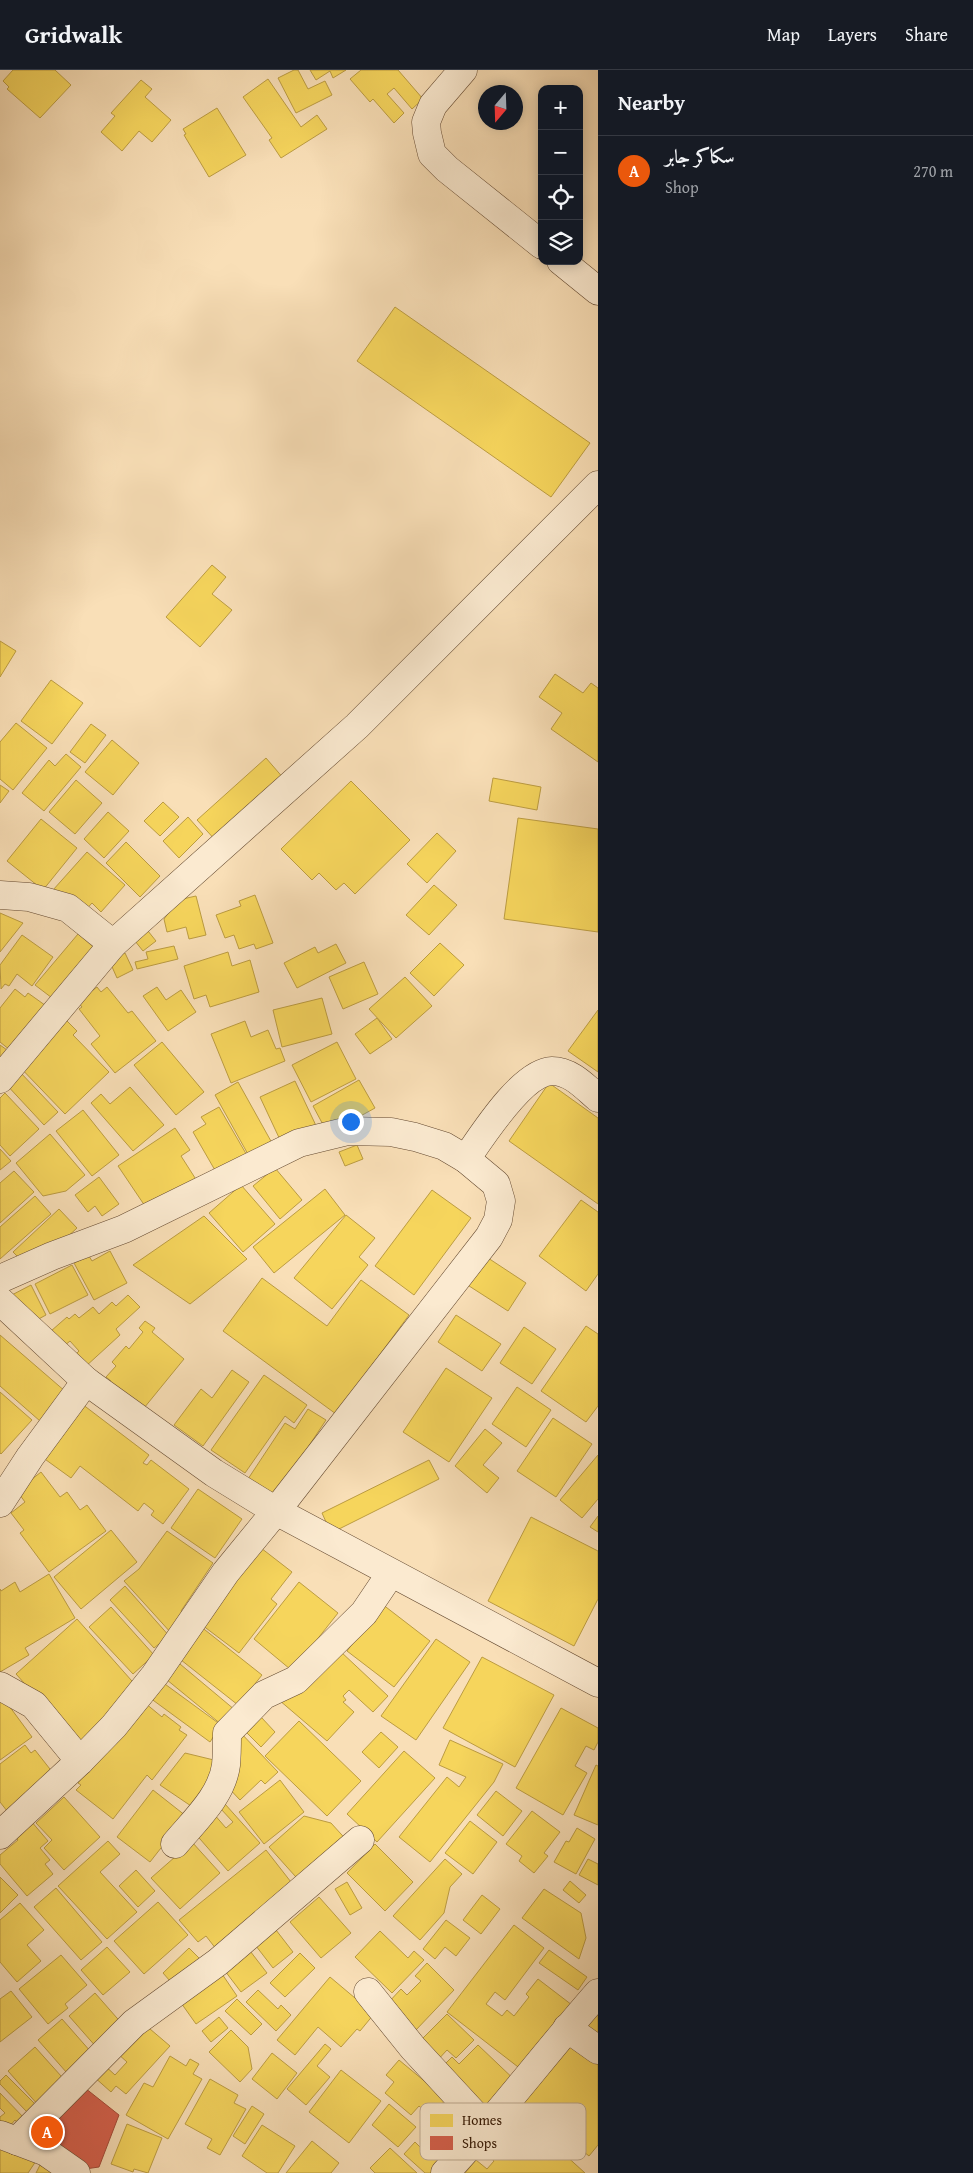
<!DOCTYPE html>
<meta charset="utf-8">
<style>
:root{--surface:#171b24;--page:#20242c;--text:#f1f3f6;--muted:#9ea1a6;--line:#363941;--accent:#ea580c}
body{margin:0;font-family:"Gentium Book Plus",Amiri,serif;background:var(--page);color:var(--text)}
.controls{position:absolute;right:15px;top:15px;display:grid;overflow:hidden;border-radius:10px;box-shadow:0 2px 12px #0003}
.controls button{width:45px;height:45px;display:grid;place-items:center;padding:0;border:0;border-bottom:1px solid var(--line);background:var(--surface);color:var(--text);font:25px sans-serif}
.compass{position:absolute;left:478px;top:15px;width:45px;height:45px;border-radius:50%;background:var(--surface);box-shadow:0 2px 12px #0003;rotate:199deg}
.you{position:absolute;left:350px;top:1051px;width:18px;height:18px;margin:-12px;border:4px solid #fff;border-radius:50%;background:#1a73e8;box-shadow:0 0 0 8px #1a73e833}
.badge{display:grid;place-items:center;width:32px;height:32px;border-radius:50%;background:var(--accent);color:#fff;font-size:16px;font-weight:700}
.pin{position:absolute;translate:-50% -50%;border:2px solid #fff;box-shadow:0 1px 5px #0006}
.list{margin:0;padding:0;list-style:none}
h2{display:flex;justify-content:space-between;align-items:center;height:65px;margin:0;padding:0 20px;font-size:21px}
h2 small{font-size:16px;font-weight:400;color:var(--muted)}
.list li{display:grid;grid-template-columns:32px 1fr auto;gap:15px;align-items:center;box-sizing:border-box;height:70px;padding:0 20px;border-top:1px solid var(--line)}
.list b{display:block;font-size:19px;white-space:nowrap}
.list p{margin:0;font-size:16px;white-space:nowrap;color:var(--muted)}
.list em{font-size:16px;font-style:normal;color:var(--muted)}
.icon{flex:none;width:28px;height:28px;fill:none;stroke:currentColor;stroke-width:2;stroke-linecap:round;stroke-linejoin:round}
.map{position:relative;flex:none;width:598px;height:2103px;overflow:hidden}
header{display:flex;align-items:center;gap:30px;box-sizing:border-box;height:70px;padding:0 25px;background:var(--surface);border-bottom:1px solid var(--line)}
header strong{font-size:24px}
nav{display:flex;gap:28px;margin-inline-start:auto;font-size:18px}
main{display:flex}
aside{flex:1;background:var(--surface)}
.map>svg:first-child{display:block}
.homes{fill:#f6d55c;stroke:#bc9c41}
.shops{fill:#d6604d;stroke:#a54a37}
.lines{fill:none;stroke-linecap:round;stroke-linejoin:round}
.minor-casing{stroke:#644930;stroke-width:29}
.minor{stroke:#fbead0;stroke-width:28}
.key{fill:#fbead0;stroke:#bfab92;stroke-width:1}
.key-label{font-size:14px;fill:#331703}
</style>
<header>
<strong>Gridwalk</strong>
<nav><a>Map</a><a>Layers</a><a>Share</a></nav>
</header>
<main>
<div class="map">
<svg width="598" height="2103" viewBox="0 0 598 2103">
<rect width="100%" height="100%" fill="#f9dfb7"/>
<filter id="stains"><feTurbulence type="fractalNoise" baseFrequency=".004" numOctaves="4"/><feColorMatrix values="0 0 0 0 .2 0 0 0 0 .09 0 0 0 0 .02 0 0 0 .5 -.17"/></filter>
<radialGradient id="worn" r=".72"><stop offset=".6" stop-color="#630" stop-opacity="0"/><stop offset="1" stop-color="#630" stop-opacity=".3"/></radialGradient>
<!-- homes -->
<g class="homes">
<polygon points="13,0 55,0 71,15 40,48 7,19 9,17 3,11"/>
<polygon points="294,0 298,0 308,19 325,11 332,25 296,43 278,8"/>
<polygon points="310,0 346,0 333,8 330,1 316,10"/>
<polygon points="361,0 398,0 423,29 412,39 394,18 387,24 404,43 394,53 373,29 370,32 350,9"/>
<polygon points="268,9 301,57 317,45 327,59 281,88 269,70 272,68 243,27"/>
<polygon points="141,10 152,19 145,27 171,50 152,72 139,61 122,81 101,62 115,46 111,43"/>
<polygon points="217,38 246,85 209,107 184,65 186,64 183,59"/>
<polygon points="395,237 590,373 551,427 357,291"/>
<polygon points="212,495 226,507 212,524 232,540 200,577 166,547"/>
<polygon points="0,571 16,581 0,607"/>
<polygon points="555,604 583,623 591,613 598,618 598,692 551,659 562,643 539,627"/>
<polygon points="51,610 83,633 52,674 21,651"/>
<polygon points="16,653 47,678 13,720 0,709 0,672"/>
<polygon points="91,654 106,665 85,693 70,682"/>
<polygon points="112,670 139,693 113,725 85,702"/>
<polygon points="66,684 81,697 44,741 22,723 49,690 55,696"/>
<polygon points="266,688 285,710 217,772 197,750"/>
<polygon points="493,708 541,717 537,740 489,731"/>
<polygon points="76,710 102,733 75,764 49,742"/>
<polygon points="351,711 410,770 355,824 344,813 336,820 319,803 312,810 281,779"/>
<polygon points="0,715 9,721 0,733"/>
<polygon points="163,732 179,747 160,766 144,751"/>
<polygon points="108,742 129,761 104,788 84,769"/>
<polygon points="188,747 203,764 179,788 163,771"/>
<polygon points="518,748 598,759 598,862 504,849"/>
<polygon points="41,749 77,778 43,820 7,791"/>
<polygon points="437,763 456,781 427,813 407,794"/>
<polygon points="126,772 160,806 140,827 106,793"/>
<polygon points="87,782 125,815 101,842 92,833 81,845 53,820"/>
<polygon points="434,815 457,835 429,865 406,845"/>
<polygon points="255,825 273,873 256,879 254,874 239,879 234,865 225,868 216,845 241,836 239,831"/>
<polygon points="196,826 206,865 189,869 186,857 167,862 164,849 178,830"/>
<polygon points="0,843 23,853 0,882"/>
<polygon points="148,861 156,871 143,881 135,871"/>
<polygon points="78,864 98,881 56,931 35,915"/>
<polygon points="22,865 53,887 32,916 17,904 9,916 5,914 1,919 0,895"/>
<polygon points="440,873 464,895 434,926 410,903"/>
<polygon points="336,874 346,893 297,918 284,893 315,877 318,883"/>
<polygon points="174,876 178,889 137,899 135,892 148,889 146,882"/>
<polygon points="228,882 232,896 250,890 259,922 210,937 206,925 194,929 184,896"/>
<polygon points="125,883 133,900 117,908 109,890"/>
<polygon points="364,892 378,924 343,939 329,907"/>
<polygon points="405,907 432,936 396,968 369,939"/>
<polygon points="97,917 101,922 107,917 128,943 132,941 156,971 115,1003 91,974 100,966 79,939 82,937 78,932"/>
<polygon points="157,917 166,930 181,920 196,942 168,961 143,926"/>
<polygon points="15,919 25,927 28,923 49,938 10,980 0,972 0,938"/>
<polygon points="322,928 332,964 282,977 273,940"/>
<polygon points="598,940 598,1002 568,981"/>
<polygon points="63,947 77,961 73,965 109,1002 65,1044 15,992"/>
<polygon points="377,948 392,969 370,984 355,964"/>
<polygon points="245,951 251,967 268,960 276,979 280,978 285,991 231,1013 211,964"/>
<polygon points="162,972 204,1022 176,1045 134,995"/>
<polygon points="337,972 356,1009 311,1032 292,995"/>
<polygon points="0,975 14,985 0,1003"/>
<polygon points="18,1000 58,1042 44,1055 4,1012"/>
<polygon points="359,1010 375,1038 328,1064 313,1036"/>
<polygon points="295,1011 319,1062 282,1074 260,1027"/>
<polygon points="238,1012 272,1073 249,1086 215,1025"/>
<polygon points="549,1013 598,1048 598,1134 509,1071"/>
<polygon points="130,1017 164,1055 133,1081 91,1033 101,1024 110,1034"/>
<polygon points="5,1023 39,1059 10,1086 0,1075 0,1028"/>
<polygon points="219,1037 252,1094 220,1109 193,1062 206,1054 201,1047"/>
<polygon points="83,1040 119,1085 92,1106 56,1061"/>
<polygon points="175,1058 190,1080 181,1086 197,1111 149,1142 118,1096"/>
<polygon points="50,1064 85,1105 66,1121 43,1126 16,1093"/>
<polygon points="357,1075 363,1089 345,1096 339,1082"/>
<polygon points="0,1079 11,1091 0,1100"/>
<polygon points="275,1098 302,1130 280,1149 253,1116"/>
<polygon points="14,1101 34,1122 0,1153 0,1113"/>
<polygon points="99,1107 119,1134 102,1146 95,1136 88,1142 75,1125"/>
<polygon points="241,1115 275,1154 243,1182 209,1143"/>
<polygon points="325,1119 345,1145 274,1203 253,1177"/>
<polygon points="432,1120 471,1148 414,1225 375,1196"/>
<polygon points="35,1126 51,1144 0,1189 0,1157"/>
<polygon points="581,1130 598,1142 598,1204 586,1221 539,1186"/>
<polygon points="59,1139 77,1158 51,1182 26,1195 13,1182"/>
<polygon points="346,1145 375,1168 359,1187 368,1195 332,1239 294,1208"/>
<polygon points="204,1146 247,1189 190,1234 133,1195"/>
<polygon points="110,1181 127,1213 94,1230 74,1193 89,1186 92,1191"/>
<polygon points="485,1186 526,1213 508,1241 466,1214"/>
<polygon points="72,1195 88,1225 50,1244 35,1214"/>
<polygon points="262,1208 327,1256 361,1210 409,1245 336,1344 223,1261"/>
<polygon points="31,1215 46,1245 33,1252 8,1227"/>
<polygon points="128,1225 140,1237 116,1259 120,1265 85,1297 74,1286 79,1281 70,1271 64,1276 51,1261 67,1247 69,1249 75,1244 79,1248 93,1237 99,1244 112,1232 116,1236"/>
<polygon points="456,1245 501,1274 482,1301 438,1272"/>
<polygon points="145,1251 155,1258 152,1262 184,1289 144,1338 108,1314 111,1311 106,1307 116,1296 112,1292 126,1276 129,1279 143,1262 139,1258"/>
<polygon points="586,1256 598,1264 598,1336 586,1352 541,1321"/>
<polygon points="524,1257 556,1279 532,1314 500,1293"/>
<polygon points="0,1265 66,1322 40,1351 0,1316"/>
<polygon points="446,1298 492,1328 449,1392 403,1362"/>
<polygon points="232,1300 249,1312 203,1376 174,1355 201,1319 212,1328"/>
<polygon points="264,1305 307,1335 294,1353 285,1346 245,1403 211,1380"/>
<polygon points="517,1317 551,1340 526,1377 492,1354"/>
<polygon points="0,1322 32,1350 1,1384 0,1383"/>
<polygon points="82,1334 149,1385 143,1393 147,1395 151,1390 189,1419 163,1454 151,1445 154,1441 144,1433 138,1441 80,1396 71,1408 42,1387"/>
<polygon points="308,1339 326,1350 273,1430 246,1412 285,1353 295,1359"/>
<polygon points="553,1348 592,1374 556,1427 517,1401"/>
<polygon points="485,1359 502,1373 483,1395 499,1408 487,1423 455,1396"/>
<polygon points="598,1385 598,1429 582,1448 560,1430"/>
<polygon points="429,1390 439,1409 331,1463 322,1443"/>
<polygon points="41,1402 60,1427 67,1422 80,1440 87,1435 106,1461 49,1502 20,1463 24,1460 11,1443 25,1432 17,1421"/>
<polygon points="198,1419 242,1449 215,1488 171,1458"/>
<polygon points="598,1446 598,1462 590,1457"/>
<polygon points="531,1447 598,1481 598,1529 574,1576 488,1531"/>
<polygon points="111,1460 137,1492 81,1539 54,1507"/>
<polygon points="167,1461 213,1493 181,1541 186,1547 172,1564 124,1511 139,1499"/>
<polygon points="261,1478 292,1502 271,1529 277,1534 239,1583 202,1555"/>
<polygon points="49,1504 75,1548 25,1578 29,1585 0,1602 0,1519 1,1521 15,1512 20,1522"/>
<polygon points="299,1512 338,1543 308,1581 296,1604 254,1569"/>
<polygon points="125,1516 171,1568 164,1570 154,1578 110,1530"/>
<polygon points="382,1534 430,1571 394,1617 347,1581"/>
<polygon points="111,1537 154,1585 133,1604 89,1557"/>
<polygon points="77,1549 139,1619 78,1673 16,1604"/>
<polygon points="200,1556 262,1605 238,1635 176,1586"/>
<polygon points="436,1569 470,1592 416,1670 381,1646"/>
<polygon points="340,1581 388,1626 373,1642 349,1620 343,1626 346,1630 343,1632 354,1642 327,1671 279,1630"/>
<polygon points="482,1587 554,1625 515,1697 443,1658"/>
<polygon points="174,1589 235,1640 222,1655 161,1605"/>
<polygon points="158,1609 221,1655 210,1672 146,1625"/>
<polygon points="4,1629 32,1667 0,1690 0,1632"/>
<polygon points="145,1633 162,1647 164,1644 181,1657 179,1660 187,1665 152,1710 147,1705 113,1749 76,1720 81,1715 78,1713"/>
<polygon points="561,1638 598,1658 598,1672 594,1680 586,1676 575,1696 587,1703 563,1745 516,1718"/>
<polygon points="261,1647 275,1662 261,1677 246,1662"/>
<polygon points="299,1651 361,1711 327,1746 265,1686"/>
<polygon points="238,1660 278,1702 265,1714 261,1710 240,1730 224,1713"/>
<polygon points="381,1662 398,1677 379,1698 362,1682"/>
<polygon points="450,1670 503,1694 494,1712 430,1792 399,1767 447,1707 459,1717 466,1707 439,1695"/>
<polygon points="25,1675 31,1683 35,1680 57,1708 11,1746 0,1732 0,1694"/>
<polygon points="404,1681 435,1708 377,1772 347,1744"/>
<polygon points="185,1683 218,1691 194,1738 160,1715"/>
<polygon points="596,1695 598,1696 598,1755 574,1745"/>
<polygon points="280,1710 304,1742 264,1774 239,1742"/>
<polygon points="153,1720 186,1746 150,1792 117,1767"/>
<polygon points="496,1721 522,1741 503,1766 477,1745"/>
<polygon points="64,1727 100,1767 64,1800 44,1778 52,1770 36,1753"/>
<polygon points="225,1734 260,1773 228,1801 193,1761 213,1743 226,1758 233,1752 220,1738"/>
<polygon points="532,1741 560,1762 544,1783 548,1786 534,1803 519,1791 522,1786 506,1774"/>
<polygon points="304,1746 331,1753 351,1775 304,1816 269,1777"/>
<polygon points="31,1751 48,1771 40,1778 50,1790 45,1794 53,1804 27,1826 0,1794 0,1785 18,1770 14,1765"/>
<polygon points="470,1751 497,1772 473,1804 445,1783"/>
<polygon points="577,1758 595,1769 576,1804 554,1792 566,1771 569,1772"/>
<polygon points="108,1771 120,1784 100,1802 137,1842 107,1869 58,1816"/>
<polygon points="192,1772 220,1803 180,1839 151,1808"/>
<polygon points="375,1774 413,1812 385,1841 347,1803"/>
<polygon points="266,1780 298,1821 220,1884 206,1866 198,1872 179,1850"/>
<polygon points="445,1789 462,1804 450,1817 444,1843 420,1870 393,1846"/>
<polygon points="588,1789 598,1794 598,1815 579,1805"/>
<polygon points="136,1800 155,1821 138,1837 119,1816"/>
<polygon points="0,1807 18,1825 0,1843"/>
<polygon points="570,1811 586,1825 579,1833 563,1820"/>
<polygon points="347,1812 362,1838 350,1845 335,1819"/>
<polygon points="56,1818 102,1872 81,1890 34,1837"/>
<polygon points="544,1819 581,1843 586,1868 579,1889 522,1848"/>
<polygon points="482,1825 500,1839 481,1864 463,1850"/>
<polygon points="319,1827 351,1863 321,1888 290,1852"/>
<polygon points="158,1832 188,1865 144,1904 114,1871"/>
<polygon points="20,1833 44,1860 27,1875 41,1891 17,1912 0,1892 0,1850"/>
<polygon points="446,1850 470,1868 456,1886 445,1877 435,1889 423,1879"/>
<polygon points="514,1855 544,1878 505,1930 495,1922 486,1934 502,1946 507,1940 514,1946 529,1927 526,1924 538,1909 572,1935 522,2000 447,1942"/>
<polygon points="276,1860 293,1882 273,1898 256,1876"/>
<polygon points="380,1861 408,1888 414,1881 424,1890 392,1923 355,1887"/>
<polygon points="107,1877 130,1902 103,1925 81,1900"/>
<polygon points="247,1877 267,1903 241,1922 222,1897"/>
<polygon points="189,1878 204,1893 177,1919 163,1903"/>
<polygon points="549,1880 587,1907 578,1920 539,1893"/>
<polygon points="300,1883 315,1898 285,1927 270,1913"/>
<polygon points="61,1885 87,1915 65,1934 68,1938 48,1954 19,1919"/>
<polygon points="427,1893 454,1920 415,1961 387,1934 401,1919 407,1925 421,1911 415,1906"/>
<polygon points="220,1901 237,1926 196,1954 179,1930"/>
<polygon points="330,1907 374,1944 360,1961 357,1959 341,1977 318,1957 295,1985 277,1970"/>
<polygon points="258,1920 278,1939 281,1935 291,1945 276,1961 246,1932"/>
<polygon points="11,1921 32,1947 0,1972 0,1929"/>
<polygon points="95,1923 124,1956 98,1979 69,1946"/>
<polygon points="237,1929 262,1954 251,1965 225,1941"/>
<polygon points="598,1935 598,1975 582,1962"/>
<polygon points="447,1944 474,1970 456,1988 447,1980 435,1993 417,1974"/>
<polygon points="219,1947 228,1958 211,1972 202,1961"/>
<polygon points="62,1949 91,1982 67,2003 38,1970"/>
<polygon points="143,1953 170,1976 126,2024 116,2016 111,2022 93,2006 103,1994 115,2005 127,1992 117,1983"/>
<polygon points="231,1960 248,1977 252,1999 240,2012 209,1982"/>
<polygon points="570,1970 598,1992 598,2075 589,2086 521,2031"/>
<polygon points="325,1974 331,1979 317,1996 330,2007 306,2035 287,2019"/>
<polygon points="478,1975 520,2015 488,2048 439,2000 452,1987 459,1994"/>
<polygon points="35,1977 70,2016 39,2036 8,2001"/>
<polygon points="272,1983 297,2003 277,2029 252,2009"/>
<polygon points="170,1986 186,1996 190,1989 199,1994 193,2004 202,2009 168,2069 126,2045 144,2013 153,2017"/>
<polygon points="399,1990 446,2029 431,2047 419,2036 411,2045 385,2023 394,2012 386,2005"/>
<polygon points="341,2000 381,2031 349,2073 309,2042"/>
<polygon points="6,2005 35,2034 27,2042 0,2014 0,2011"/>
<polygon points="210,2009 238,2025 234,2033 246,2039 220,2085 207,2078 212,2069 185,2054"/>
<polygon points="0,2023 26,2050 20,2056 15,2050 9,2057 0,2054 0,2047 5,2043 0,2038"/>
<polygon points="389,2034 416,2057 398,2077 372,2055"/>
<polygon points="252,2036 264,2044 245,2074 233,2066"/>
<polygon points="519,2052 548,2078 552,2073 585,2103 465,2103 476,2090 487,2099 494,2091 484,2082 501,2063 506,2067"/>
<polygon points="127,2054 162,2068 148,2103 134,2099 133,2102 111,2094"/>
<polygon points="262,2055 295,2076 278,2103 267,2103 242,2086"/>
<polygon points="430,2069 451,2088 437,2103 425,2103 404,2084 415,2072 421,2078"/>
<polygon points="312,2071 339,2093 331,2103 286,2103"/>
<polygon points="0,2074 38,2088 28,2103 0,2103"/>
<polygon points="390,2078 417,2103 375,2103 370,2098"/>
<polygon points="40,2095 56,2103 36,2103"/>
</g>
<!-- shops -->
<polygon class="shops" points="85,2018 119,2045 99,2097 85,2099 29,2072"/>
<g class="lines">
<!-- minor casing -->
<g class="minor-casing">
<g id="minor">
<polyline points="463,0 433,35 426,52 427,63 432,84 447,99 542,175"/>
<polyline points="561,191 598,221"/>
<polyline points="0,825 29,827 68,838 113,874"/>
<polyline points="0,1009 113,874 357,656 598,415"/>
<path d="M466 1089C482 1066 522 1002 552 1001 571 1001 585 1017 598 1028"/>
<polyline points="0,1209 52,1186 124,1159 299,1073 348,1061 391,1062 415,1067 444,1076 466,1089 496,1114 501,1131 498,1150 489,1167 276,1441 226,1502 155,1605 114,1656 80,1691 0,1765"/>
<polyline points="0,1231 86,1311 214,1403 276,1441 598,1613"/>
<polyline points="0,1433 30,1387 86,1311"/>
<polyline points="0,1616 34,1635 80,1691"/>
<path d="M175 1774C194 1751 222 1726 226 1695 227 1685 227 1674 227 1663L264 1625 296 1610 364 1543 391 1503"/>
<polyline points="368,1922 413,1978 487,2058"/>
<polyline points="567,1958 598,1980"/>
<polyline points="1,2065 46,2082 76,2103"/>
<polyline points="17,2071 134,1953 218,1892 360,1770"/>
<path d="M445 2103C499 2045 546 1982 598 1923"/>
</g>
</g>
<!-- minor -->
<use href="#minor" class="minor"/>
</g>
<!-- legend -->
<rect x="420" y="2033" width="166" height="57" rx="8" class="key"/>
<rect x="430" y="2044" width="23" height="13" fill="#f6d55c"/>
<rect x="430" y="2066" width="23" height="14" fill="#d6604d"/>
<g class="key-label">
<text x="462" y="2055">Homes</text>
<text x="462" y="2078">Shops</text>
</g>
<rect width="100%" height="100%" filter="url(#stains)"/>
<rect width="100%" height="100%" fill="url(#worn)"/>
</svg>
<div class="controls">
<button>+</button>
<button>−</button>
<button><svg class="icon" aria-label="locate" viewBox="0 0 24 24"><circle cx="12" cy="12" r="6"/><path d="M12 2v4M12 18v4M2 12h4M18 12h4"/></svg></button>
<button><svg class="icon" aria-label="layers" viewBox="0 0 24 24"><path d="M12 4l9 5-9 5-9-5zM3 14l9 5 9-5"/></svg></button>
</div>
<svg class="compass" viewBox="-18 -18 36 36"><path d="M0-13l5 13h-10z" fill="#e53935"/><path d="M0 13l5-13h-10z" fill="#9ea1a6"/></svg>
<div class="you"></div>
<div class="pin badge" style="left:47px;top:2062px">A</div>
</div>
<aside>
<h2>Nearby<small></small></h2>
<ul class="list">
<li><span class="badge">A</span><div><b>سكاكر جابر</b><p>Shop</p></div><em>270 m</em></li>
</ul>
</aside>
</main>
